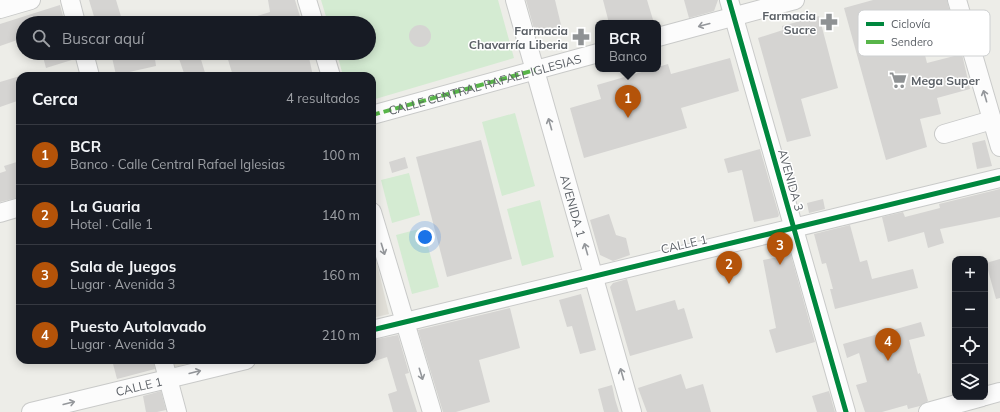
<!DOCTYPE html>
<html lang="es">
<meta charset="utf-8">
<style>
:root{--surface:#171b24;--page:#242831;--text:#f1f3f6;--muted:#9ea1a6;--line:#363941;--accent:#b45309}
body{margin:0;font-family:Mulish,sans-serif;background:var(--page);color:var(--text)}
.controls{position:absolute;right:12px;bottom:12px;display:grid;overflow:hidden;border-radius:8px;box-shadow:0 2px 10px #0003}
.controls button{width:36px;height:36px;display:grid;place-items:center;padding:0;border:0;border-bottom:1px solid var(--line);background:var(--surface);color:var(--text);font:20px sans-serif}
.you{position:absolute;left:425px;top:237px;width:14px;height:14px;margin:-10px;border:3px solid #fff;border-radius:50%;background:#1a73e8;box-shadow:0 0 0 6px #1a73e833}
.badge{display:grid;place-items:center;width:26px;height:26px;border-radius:50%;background:var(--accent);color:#fff;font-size:13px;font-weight:700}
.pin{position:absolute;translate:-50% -33px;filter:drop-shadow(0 1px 2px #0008)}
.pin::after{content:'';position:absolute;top:21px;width:14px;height:12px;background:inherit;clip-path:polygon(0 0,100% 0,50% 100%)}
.popup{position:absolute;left:595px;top:20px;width:66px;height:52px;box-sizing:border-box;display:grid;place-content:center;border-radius:8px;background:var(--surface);filter:drop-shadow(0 1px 3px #0005);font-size:13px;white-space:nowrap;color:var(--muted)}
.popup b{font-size:15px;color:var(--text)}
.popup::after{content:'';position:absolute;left:50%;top:100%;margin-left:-8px;border:8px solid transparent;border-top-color:var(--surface)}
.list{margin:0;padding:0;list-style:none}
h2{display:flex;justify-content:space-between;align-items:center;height:52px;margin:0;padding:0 16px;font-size:17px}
h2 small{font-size:13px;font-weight:400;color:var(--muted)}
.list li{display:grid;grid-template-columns:26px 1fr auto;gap:12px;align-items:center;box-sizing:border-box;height:60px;padding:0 16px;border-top:1px solid var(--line)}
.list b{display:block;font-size:15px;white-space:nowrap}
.list p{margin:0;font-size:13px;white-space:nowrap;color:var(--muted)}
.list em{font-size:13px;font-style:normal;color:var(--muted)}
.icon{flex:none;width:22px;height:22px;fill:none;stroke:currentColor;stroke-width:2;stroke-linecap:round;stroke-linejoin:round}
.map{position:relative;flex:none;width:1000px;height:412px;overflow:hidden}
.search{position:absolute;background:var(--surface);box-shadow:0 2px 10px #0003;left:16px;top:16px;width:360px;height:44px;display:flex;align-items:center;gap:10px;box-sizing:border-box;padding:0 14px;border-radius:22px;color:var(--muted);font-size:15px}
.panel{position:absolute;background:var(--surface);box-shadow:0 2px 10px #0003;left:16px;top:72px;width:360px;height:292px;border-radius:12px}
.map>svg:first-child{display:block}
.education{fill:#e0ded7}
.green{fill:#d4ebd2}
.building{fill:#d5d4d2}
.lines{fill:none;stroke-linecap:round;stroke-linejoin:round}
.minor-casing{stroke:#c9cac9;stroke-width:20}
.minor{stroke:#fcfcfc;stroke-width:18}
.quiet{stroke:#58b549;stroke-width:4;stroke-dasharray:8 4;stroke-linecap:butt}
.cycleway-casing{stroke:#fff;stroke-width:8}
.cycleway{stroke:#00873e;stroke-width:5}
.oneway{stroke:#94979b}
.labels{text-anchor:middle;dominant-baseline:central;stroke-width:3;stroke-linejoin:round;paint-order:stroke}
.poi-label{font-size:12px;font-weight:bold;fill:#5c6167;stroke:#fff;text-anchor:end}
.street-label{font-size:12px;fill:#5c6167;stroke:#fff}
.key{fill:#fff;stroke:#ced0d1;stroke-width:1}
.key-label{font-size:11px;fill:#5c6167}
</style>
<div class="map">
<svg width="1000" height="412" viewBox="0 0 1000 412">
<rect width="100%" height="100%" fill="#edede8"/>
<!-- education -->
<g class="education">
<polygon points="372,243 389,314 372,318"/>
<polygon points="173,360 201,360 175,367"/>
</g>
<!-- green -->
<g class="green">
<polygon points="321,0 498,0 514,58 372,100 372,76 343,76 337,53 369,53 369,23 328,23"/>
<polygon points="515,113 535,186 502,196 482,122"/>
<polygon points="409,173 420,215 392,223 381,180"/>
<polygon points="540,200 554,257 522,266 507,209"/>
<polygon points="423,228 439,287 412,294 396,235"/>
</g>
<!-- building -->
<g class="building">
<polygon points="89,0 116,0 123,23 96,23"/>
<polygon points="268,0 295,0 302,23 245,23 244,20 270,12"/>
<polygon points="526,0 555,0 562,29 536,36"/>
<polygon points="603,0 647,0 654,23 609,23"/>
<polygon points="684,0 718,0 714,11 689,18"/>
<polygon points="873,0 947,0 952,21 919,32 927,63 962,54 970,89 937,98 941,114 920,119 927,147 886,160 844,8"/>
<polygon points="60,5 65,23 23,23 23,38 0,46 0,24"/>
<polygon points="819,16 838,88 801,99 811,136 787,142 758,38 783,30 782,26"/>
<circle cx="420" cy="36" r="11"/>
<polygon points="42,53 74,53 75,59 46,68"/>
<polygon points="111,53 154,53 156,66 116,75"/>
<polygon points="177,53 199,53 206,76 185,76"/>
<polygon points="226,53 308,53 313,76 233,76"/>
<polygon points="730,58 739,91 681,108 687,128 584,158 570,108 601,99 597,85 652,69 658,69 658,67 668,64 671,74"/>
<polygon points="20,76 20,100 0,107 0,82"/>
<polygon points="481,140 512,259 447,277 416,157"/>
<polygon points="985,140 992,166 977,169 972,143"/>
<polygon points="760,149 779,215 778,217 754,222 742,170 728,173 724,159"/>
<polygon points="405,157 408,168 392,173 389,162"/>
<polygon points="20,161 20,197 0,202 0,173 6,171 4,166"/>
<polygon points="1000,189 1000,217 940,229 944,243 928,248 924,232 888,242 882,217 903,212 905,217 940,208 939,204"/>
<polygon points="823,199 825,209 809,213 807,203"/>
<polygon points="609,214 616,235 626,238 630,255 613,261 600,255 590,220"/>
<polygon points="850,225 860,262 867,260 872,279 913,269 918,288 835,309 830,289 833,289 826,263 822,264 814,234"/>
<polygon points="787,241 815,342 776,353 769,330 776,328 763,260 778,257 776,244"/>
<polygon points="1000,259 1000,298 996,299 986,263"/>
<polygon points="627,279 636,311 675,300 678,310 684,308 693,338 630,356 610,287 613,283"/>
<polygon points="581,294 596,350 580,354 572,326 567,327 559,300"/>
<polygon points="510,308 520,348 479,360 490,402 456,412 443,412 418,330"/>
<polygon points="921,322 925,336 909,340 918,374 920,373 928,401 920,406 908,409 907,405 882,412 865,412 856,385 867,382 859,353 847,358 843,344"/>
<polygon points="398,335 409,373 405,374 417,412 393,412 388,394 397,391 387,357 372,362 372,340"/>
<polygon points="112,360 153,360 155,369 117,379"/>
<polygon points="681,374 686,389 703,384 711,412 647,412 638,388"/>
<polygon points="612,385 615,399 619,412 604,412 598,389"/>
<polygon points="161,391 166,410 157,412 146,412 143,396"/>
<polygon points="829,391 835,412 817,412 812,396"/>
</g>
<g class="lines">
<!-- minor casing -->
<g class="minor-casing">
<g id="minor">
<polyline points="70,0 76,23"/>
<polyline points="307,0 314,23"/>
<path id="s1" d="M515 0 632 412"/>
<polyline points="729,0 846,412"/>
<polyline points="957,0 1000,147"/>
<polyline points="0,9 31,0"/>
<polyline points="658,37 795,0"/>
<polyline points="84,53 90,76"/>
<polyline points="324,53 331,76"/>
<path id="s2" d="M372 115 598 53"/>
<polyline points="944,134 992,120"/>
<polyline points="372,212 432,412"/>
<polyline points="0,213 20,207"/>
<polyline points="372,330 1000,178"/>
<polyline points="163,360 177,412"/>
<polyline points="985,396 1000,392"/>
<path id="s3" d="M31 412 246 360"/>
<polyline points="928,412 982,397"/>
</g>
</g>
<!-- minor -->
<use href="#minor" class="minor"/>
<!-- quiet -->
<polyline class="quiet" points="372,115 535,70"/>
<!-- cycleway casing -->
<g class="cycleway-casing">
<g id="cycleway">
<polyline points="729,0 846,412"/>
<polyline points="372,330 1000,178"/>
</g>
</g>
<!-- cycleway -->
<use href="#cycleway" class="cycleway"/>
</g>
<!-- one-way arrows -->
<defs><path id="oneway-shaft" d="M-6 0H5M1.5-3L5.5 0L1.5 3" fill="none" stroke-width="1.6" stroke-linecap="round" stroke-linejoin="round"/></defs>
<g class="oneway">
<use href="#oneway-shaft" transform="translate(704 25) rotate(165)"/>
<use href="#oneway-shaft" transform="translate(985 96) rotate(-106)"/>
<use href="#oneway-shaft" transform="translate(550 124) rotate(-106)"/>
<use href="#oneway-shaft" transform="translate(383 249) rotate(73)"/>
<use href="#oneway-shaft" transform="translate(586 249) rotate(-106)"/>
<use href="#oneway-shaft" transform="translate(195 372) rotate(-14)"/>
<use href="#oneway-shaft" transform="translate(421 374) rotate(73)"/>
<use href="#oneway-shaft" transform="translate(622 374) rotate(-106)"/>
<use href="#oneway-shaft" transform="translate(69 403) rotate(-14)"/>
</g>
<!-- icons -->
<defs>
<g id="pharmacy-bare" transform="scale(1.38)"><path d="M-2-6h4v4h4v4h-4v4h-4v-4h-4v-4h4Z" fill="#8f9294" stroke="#fff" stroke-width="2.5" paint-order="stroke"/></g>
<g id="supermarket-bare" transform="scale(1.38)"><path d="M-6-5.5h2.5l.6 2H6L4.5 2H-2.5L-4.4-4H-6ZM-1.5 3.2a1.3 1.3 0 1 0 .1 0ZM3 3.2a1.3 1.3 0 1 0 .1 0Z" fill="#8f9294" stroke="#fff" stroke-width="2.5" paint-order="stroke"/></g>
</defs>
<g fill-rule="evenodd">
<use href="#pharmacy-bare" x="829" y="22"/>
<use href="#pharmacy-bare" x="581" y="37"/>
<use href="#supermarket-bare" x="898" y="80"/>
</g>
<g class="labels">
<!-- poi labels -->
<g class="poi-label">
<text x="816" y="15">Farmacia<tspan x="816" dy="14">Sucre</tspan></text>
<text x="568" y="30">Farmacia<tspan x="568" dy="14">Chavarría Liberia</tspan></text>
<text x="911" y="80" text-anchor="start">Mega Super</text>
</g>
<!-- street labels -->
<g class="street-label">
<text stroke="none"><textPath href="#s2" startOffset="117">CALLE CENTRAL RAFAEL IGLESIAS</textPath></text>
<text transform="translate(791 180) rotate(74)">AVENIDA 3</text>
<text stroke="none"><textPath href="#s1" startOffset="214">AVENIDA 1</textPath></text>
<text transform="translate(684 244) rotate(-13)">CALLE 1</text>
<text stroke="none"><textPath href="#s3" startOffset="111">CALLE 1</textPath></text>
</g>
</g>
<!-- legend -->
<rect x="858" y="10" width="132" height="46" rx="6" class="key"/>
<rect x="866" y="22" width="18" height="4" fill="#00873e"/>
<rect x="866" y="40" width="18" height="4" fill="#58b549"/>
<g class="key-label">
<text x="891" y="28">Ciclovía</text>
<text x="891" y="46">Sendero</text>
</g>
</svg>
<div class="controls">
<button>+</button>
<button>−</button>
<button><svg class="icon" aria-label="locate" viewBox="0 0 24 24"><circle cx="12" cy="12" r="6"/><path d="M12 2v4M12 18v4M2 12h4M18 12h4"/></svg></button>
<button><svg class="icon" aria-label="layers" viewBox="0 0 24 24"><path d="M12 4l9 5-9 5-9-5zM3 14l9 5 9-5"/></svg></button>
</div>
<div class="you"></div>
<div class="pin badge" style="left:628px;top:118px">1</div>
<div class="popup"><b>BCR</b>Banco</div>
<div class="pin badge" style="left:729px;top:284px">2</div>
<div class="pin badge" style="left:780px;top:265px">3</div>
<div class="pin badge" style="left:888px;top:361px">4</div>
<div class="search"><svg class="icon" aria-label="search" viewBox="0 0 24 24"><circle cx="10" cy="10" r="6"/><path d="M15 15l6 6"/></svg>Buscar aquí</div>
<section class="panel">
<h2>Cerca<small>4 resultados</small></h2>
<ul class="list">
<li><span class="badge">1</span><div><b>BCR</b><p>Banco · Calle Central Rafael Iglesias</p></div><em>100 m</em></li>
<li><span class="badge">2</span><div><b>La Guaria</b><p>Hotel · Calle 1</p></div><em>140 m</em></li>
<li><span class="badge">3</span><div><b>Sala de Juegos</b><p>Lugar · Avenida 3</p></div><em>160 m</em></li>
<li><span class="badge">4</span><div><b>Puesto Autolavado</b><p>Lugar · Avenida 3</p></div><em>210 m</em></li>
</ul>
</section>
</div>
